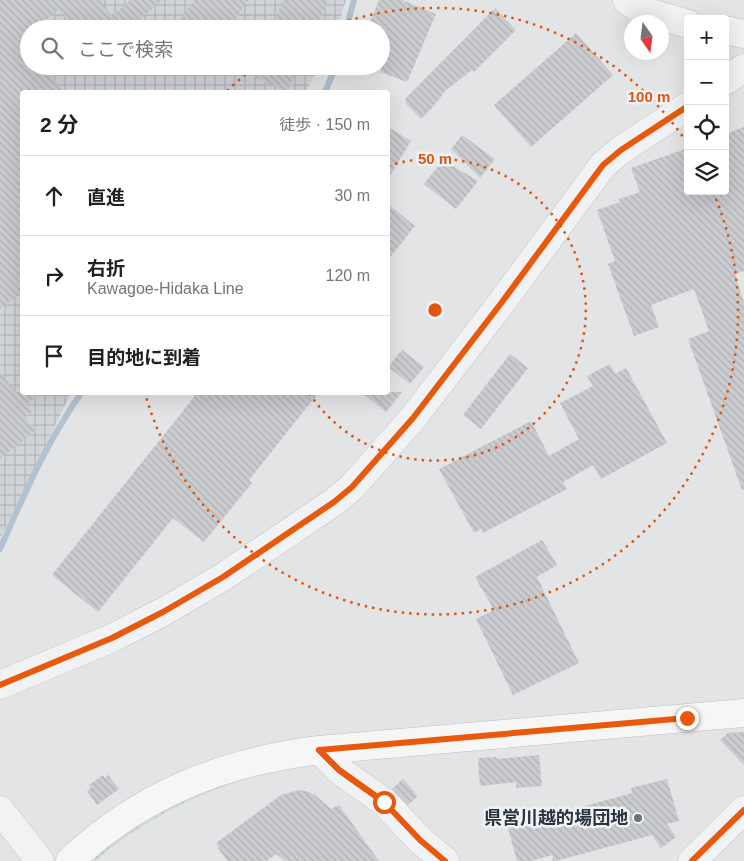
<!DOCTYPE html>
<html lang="ja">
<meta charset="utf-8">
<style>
:root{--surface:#fff;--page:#f6f6f6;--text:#202124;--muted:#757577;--line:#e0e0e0}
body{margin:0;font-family:Arial,"Noto Sans JP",sans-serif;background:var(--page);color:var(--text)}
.controls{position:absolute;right:15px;top:15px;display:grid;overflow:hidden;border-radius:5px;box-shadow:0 5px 20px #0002}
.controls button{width:45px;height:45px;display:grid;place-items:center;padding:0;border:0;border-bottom:1px solid var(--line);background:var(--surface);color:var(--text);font:25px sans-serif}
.compass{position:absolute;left:624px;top:15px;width:45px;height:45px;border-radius:50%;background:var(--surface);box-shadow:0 5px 20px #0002;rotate:166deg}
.stop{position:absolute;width:15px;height:15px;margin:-11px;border:4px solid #ea580c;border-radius:50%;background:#fff}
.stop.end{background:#ea580c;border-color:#fff;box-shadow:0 1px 5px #0008}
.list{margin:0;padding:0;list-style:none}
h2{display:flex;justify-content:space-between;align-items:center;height:65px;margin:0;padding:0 20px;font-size:21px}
h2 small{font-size:16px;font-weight:400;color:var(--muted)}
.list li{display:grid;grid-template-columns:32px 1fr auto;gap:15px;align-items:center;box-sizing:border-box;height:80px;padding:0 20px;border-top:1px solid var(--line)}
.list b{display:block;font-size:19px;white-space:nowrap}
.list p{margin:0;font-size:16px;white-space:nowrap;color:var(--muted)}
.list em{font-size:16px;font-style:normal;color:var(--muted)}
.icon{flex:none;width:28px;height:28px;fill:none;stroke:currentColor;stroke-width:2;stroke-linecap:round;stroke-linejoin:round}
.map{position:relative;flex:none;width:744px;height:861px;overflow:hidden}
.search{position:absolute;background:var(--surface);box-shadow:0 5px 20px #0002;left:20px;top:20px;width:370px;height:55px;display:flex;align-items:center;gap:12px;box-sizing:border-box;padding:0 18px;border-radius:28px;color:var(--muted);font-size:19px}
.panel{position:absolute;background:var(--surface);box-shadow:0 5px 20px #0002;left:20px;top:90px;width:370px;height:305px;border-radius:5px}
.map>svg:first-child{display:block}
.industrial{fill:url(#industrial-grid)}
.grass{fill:url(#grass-dots)}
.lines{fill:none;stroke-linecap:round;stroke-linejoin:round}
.stream{stroke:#b2c2d0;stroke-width:6}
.building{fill:url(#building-back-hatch)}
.minor-casing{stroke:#c0c2c4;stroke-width:29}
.major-casing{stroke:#bfc1c4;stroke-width:29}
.minor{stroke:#f1f2f4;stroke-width:28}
.major{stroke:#f6f6f6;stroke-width:28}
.cycleway-casing{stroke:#f0f3f6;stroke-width:9}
.cycleway{stroke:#e8590c;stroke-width:6}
.route{stroke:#ea580c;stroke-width:6}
.ring{fill:none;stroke:#de570e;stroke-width:2.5;stroke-dasharray:2.5 5}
.poi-dot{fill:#6a7179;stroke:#f0f3f6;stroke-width:2}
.labels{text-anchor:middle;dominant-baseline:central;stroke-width:5;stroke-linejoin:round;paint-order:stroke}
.poi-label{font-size:18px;font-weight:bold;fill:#2a333e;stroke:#f0f3f6;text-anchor:end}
.centre{fill:#de570e;stroke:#f0f3f6;stroke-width:2.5}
.ring-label{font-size:15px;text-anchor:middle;font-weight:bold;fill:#de570e;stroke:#f0f3f6;stroke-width:5;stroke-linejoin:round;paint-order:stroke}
</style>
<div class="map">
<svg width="744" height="861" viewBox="0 0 744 861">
<defs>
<pattern id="industrial-grid" width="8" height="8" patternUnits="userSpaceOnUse" patternTransform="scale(1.25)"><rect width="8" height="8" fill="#d1d4d9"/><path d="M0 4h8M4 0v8" fill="none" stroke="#b4b6bb"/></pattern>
<pattern id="grass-dots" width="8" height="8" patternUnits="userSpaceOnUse" patternTransform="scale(1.25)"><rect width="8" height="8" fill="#d3dad2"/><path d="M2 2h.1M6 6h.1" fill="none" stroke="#b5bcb5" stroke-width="1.8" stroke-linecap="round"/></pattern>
<pattern id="building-back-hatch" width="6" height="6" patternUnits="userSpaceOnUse" patternTransform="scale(1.25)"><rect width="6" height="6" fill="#cacccf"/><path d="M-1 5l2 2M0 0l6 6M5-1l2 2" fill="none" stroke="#aeb0b3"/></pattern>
</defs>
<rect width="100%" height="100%" fill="#e2e4e6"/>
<!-- industrial -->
<polygon class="industrial" points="0,0 346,0 337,29 29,29 29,66 319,66 306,92 22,92 22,392 71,393 0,539"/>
<!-- grass -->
<path class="grass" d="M312 763C289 768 265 773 242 780 194 795 132 827 96 861H86L123 831 204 786Z"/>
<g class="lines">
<!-- stream -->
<g class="stream">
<polyline points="346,29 354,0"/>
<polyline points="325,92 336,66"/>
<path d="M0 549C24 495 47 441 82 392"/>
</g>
</g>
<!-- building -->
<g class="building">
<polygon points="0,0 100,0 112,16 130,0 162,0 129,29 75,29 59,9 34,29 29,29 29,66 43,66 64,92 22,92 22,292 0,309"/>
<polygon points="194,0 248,0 229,29 174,29"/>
<polygon points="283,0 328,0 316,29 271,29"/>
<polygon points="379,0 402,0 436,14 407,82 381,72 381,27 370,22"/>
<polygon points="495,8 516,30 474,72 472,70 446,90 433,107 421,119 406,104 406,98"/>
<polygon points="576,33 613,75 531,147 494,105"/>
<polygon points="231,66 299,66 287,92"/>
<polygon points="388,127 411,141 388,179"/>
<polygon points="744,127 744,271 735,274 744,303 744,489 742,490 688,339 709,331 694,289 651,305 659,327 634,336 608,264 615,261 597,210 620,202 619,199 640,192 631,168 688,148 688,191 725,191 725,134"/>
<polygon points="462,135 495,159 480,178 451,149"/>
<polygon points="443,160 478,181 456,209 424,184"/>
<polygon points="388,204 415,226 388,260"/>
<polygon points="402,350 424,367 410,384 388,367"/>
<polygon points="510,354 528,368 481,429 463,415"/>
<polygon points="610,364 615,374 626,368 667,443 601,479 593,465 563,482 567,489 483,533 481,529 474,533 439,469 531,421 549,456 579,439 560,403 593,386 587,376"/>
<polygon points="0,372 16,392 42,392 26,405 32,412 25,418 35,431 0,459"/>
<polygon points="198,392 319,392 249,480 252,483 204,542 173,518 98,612 52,575"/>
<polygon points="361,392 402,392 386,412"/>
<polygon points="542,540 557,565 537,577 579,663 513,695 476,619 494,610 475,577"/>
<polygon points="744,732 744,765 720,740 728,733"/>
<polygon points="539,755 542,786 516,788 516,782 480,786 478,758 496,757 497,759"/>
<polygon points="103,775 105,778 108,775 119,789 97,805 87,791 91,788 89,785"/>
<polygon points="403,779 418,796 408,805 392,789"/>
<polygon points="667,779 679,821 667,824 676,837 661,848 652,835 556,861 553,861 552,855 531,861 517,861 506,821 544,811 545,817 632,793 631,788"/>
<polygon points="300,790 309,792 315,795 331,809 339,805 379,861 285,861 276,854 266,861 227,861 218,848 219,847 216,843 281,795"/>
</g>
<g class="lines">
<!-- minor casing -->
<g class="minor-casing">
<g id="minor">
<polyline points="627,0 641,10 688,24"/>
<polyline points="725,30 744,34"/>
<polyline points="725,81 744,68"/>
<polyline points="0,685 112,638 163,612 223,577 334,502 352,487 413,418 502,302 603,165 621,150 688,106"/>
<polyline points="319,750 339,770 384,802 420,840 445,861"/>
<polyline points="0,810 40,861"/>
<polyline points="692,861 744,810"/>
</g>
</g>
<!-- major casing -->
<g class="major-casing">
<path id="major" d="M70 861C141 794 223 762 319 750L744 713"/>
</g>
<!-- minor -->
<use href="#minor" class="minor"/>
<!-- major -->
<use href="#major" class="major"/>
<!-- cycleway casing -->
<g class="cycleway-casing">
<g id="cycleway">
<polyline points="0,685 112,638 163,612 223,577 334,502 352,487 413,418 502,302 603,165 621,150 688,106"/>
<polyline points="319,750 339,770 384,802 420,840 445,861"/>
<polyline points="692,861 744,810"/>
</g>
</g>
<!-- cycleway -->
<use href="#cycleway" class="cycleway"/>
</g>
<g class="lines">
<!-- route -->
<polyline class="route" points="384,802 339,770 319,750 687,718"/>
</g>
<!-- distance rings -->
<g class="ring">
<path d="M388 166A151 151 0 1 1 309 393"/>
<path d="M227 91A302 302 0 0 1 255 67M327 28A302 302 0 0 1 687 143M713 192A302 302 0 1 1 145 393"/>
</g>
<!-- markers -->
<circle class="poi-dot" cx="638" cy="818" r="5"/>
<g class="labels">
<!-- poi labels -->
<g class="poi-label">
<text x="628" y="818">県営川越的場団地</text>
</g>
</g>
<circle cx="435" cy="310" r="8" class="centre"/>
<g class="ring-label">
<text x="649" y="102">100 m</text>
<text x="435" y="164">50 m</text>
</g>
</svg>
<div class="controls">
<button>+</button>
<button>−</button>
<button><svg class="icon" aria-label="locate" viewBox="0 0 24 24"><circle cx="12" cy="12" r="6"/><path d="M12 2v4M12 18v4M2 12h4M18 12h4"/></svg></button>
<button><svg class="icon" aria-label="layers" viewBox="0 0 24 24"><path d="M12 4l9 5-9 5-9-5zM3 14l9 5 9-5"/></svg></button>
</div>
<svg class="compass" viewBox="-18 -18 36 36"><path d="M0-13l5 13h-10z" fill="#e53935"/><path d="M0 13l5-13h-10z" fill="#757577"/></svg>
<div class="stop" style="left:384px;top:802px"></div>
<div class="stop end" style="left:687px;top:718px"></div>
<div class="search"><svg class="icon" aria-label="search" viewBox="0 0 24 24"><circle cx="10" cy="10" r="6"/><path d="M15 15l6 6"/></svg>ここで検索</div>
<section class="panel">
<h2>2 分<small>徒歩 · 150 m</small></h2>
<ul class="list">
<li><svg class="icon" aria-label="ahead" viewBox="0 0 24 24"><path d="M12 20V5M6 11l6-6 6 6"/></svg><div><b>直進</b></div><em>30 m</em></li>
<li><svg class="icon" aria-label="right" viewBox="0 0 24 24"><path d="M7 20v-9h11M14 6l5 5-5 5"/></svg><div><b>右折</b><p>Kawagoe-Hidaka Line</p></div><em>120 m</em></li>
<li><svg class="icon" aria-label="arrive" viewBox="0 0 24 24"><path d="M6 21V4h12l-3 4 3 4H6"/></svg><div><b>目的地に到着</b></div></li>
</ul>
</section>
</div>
